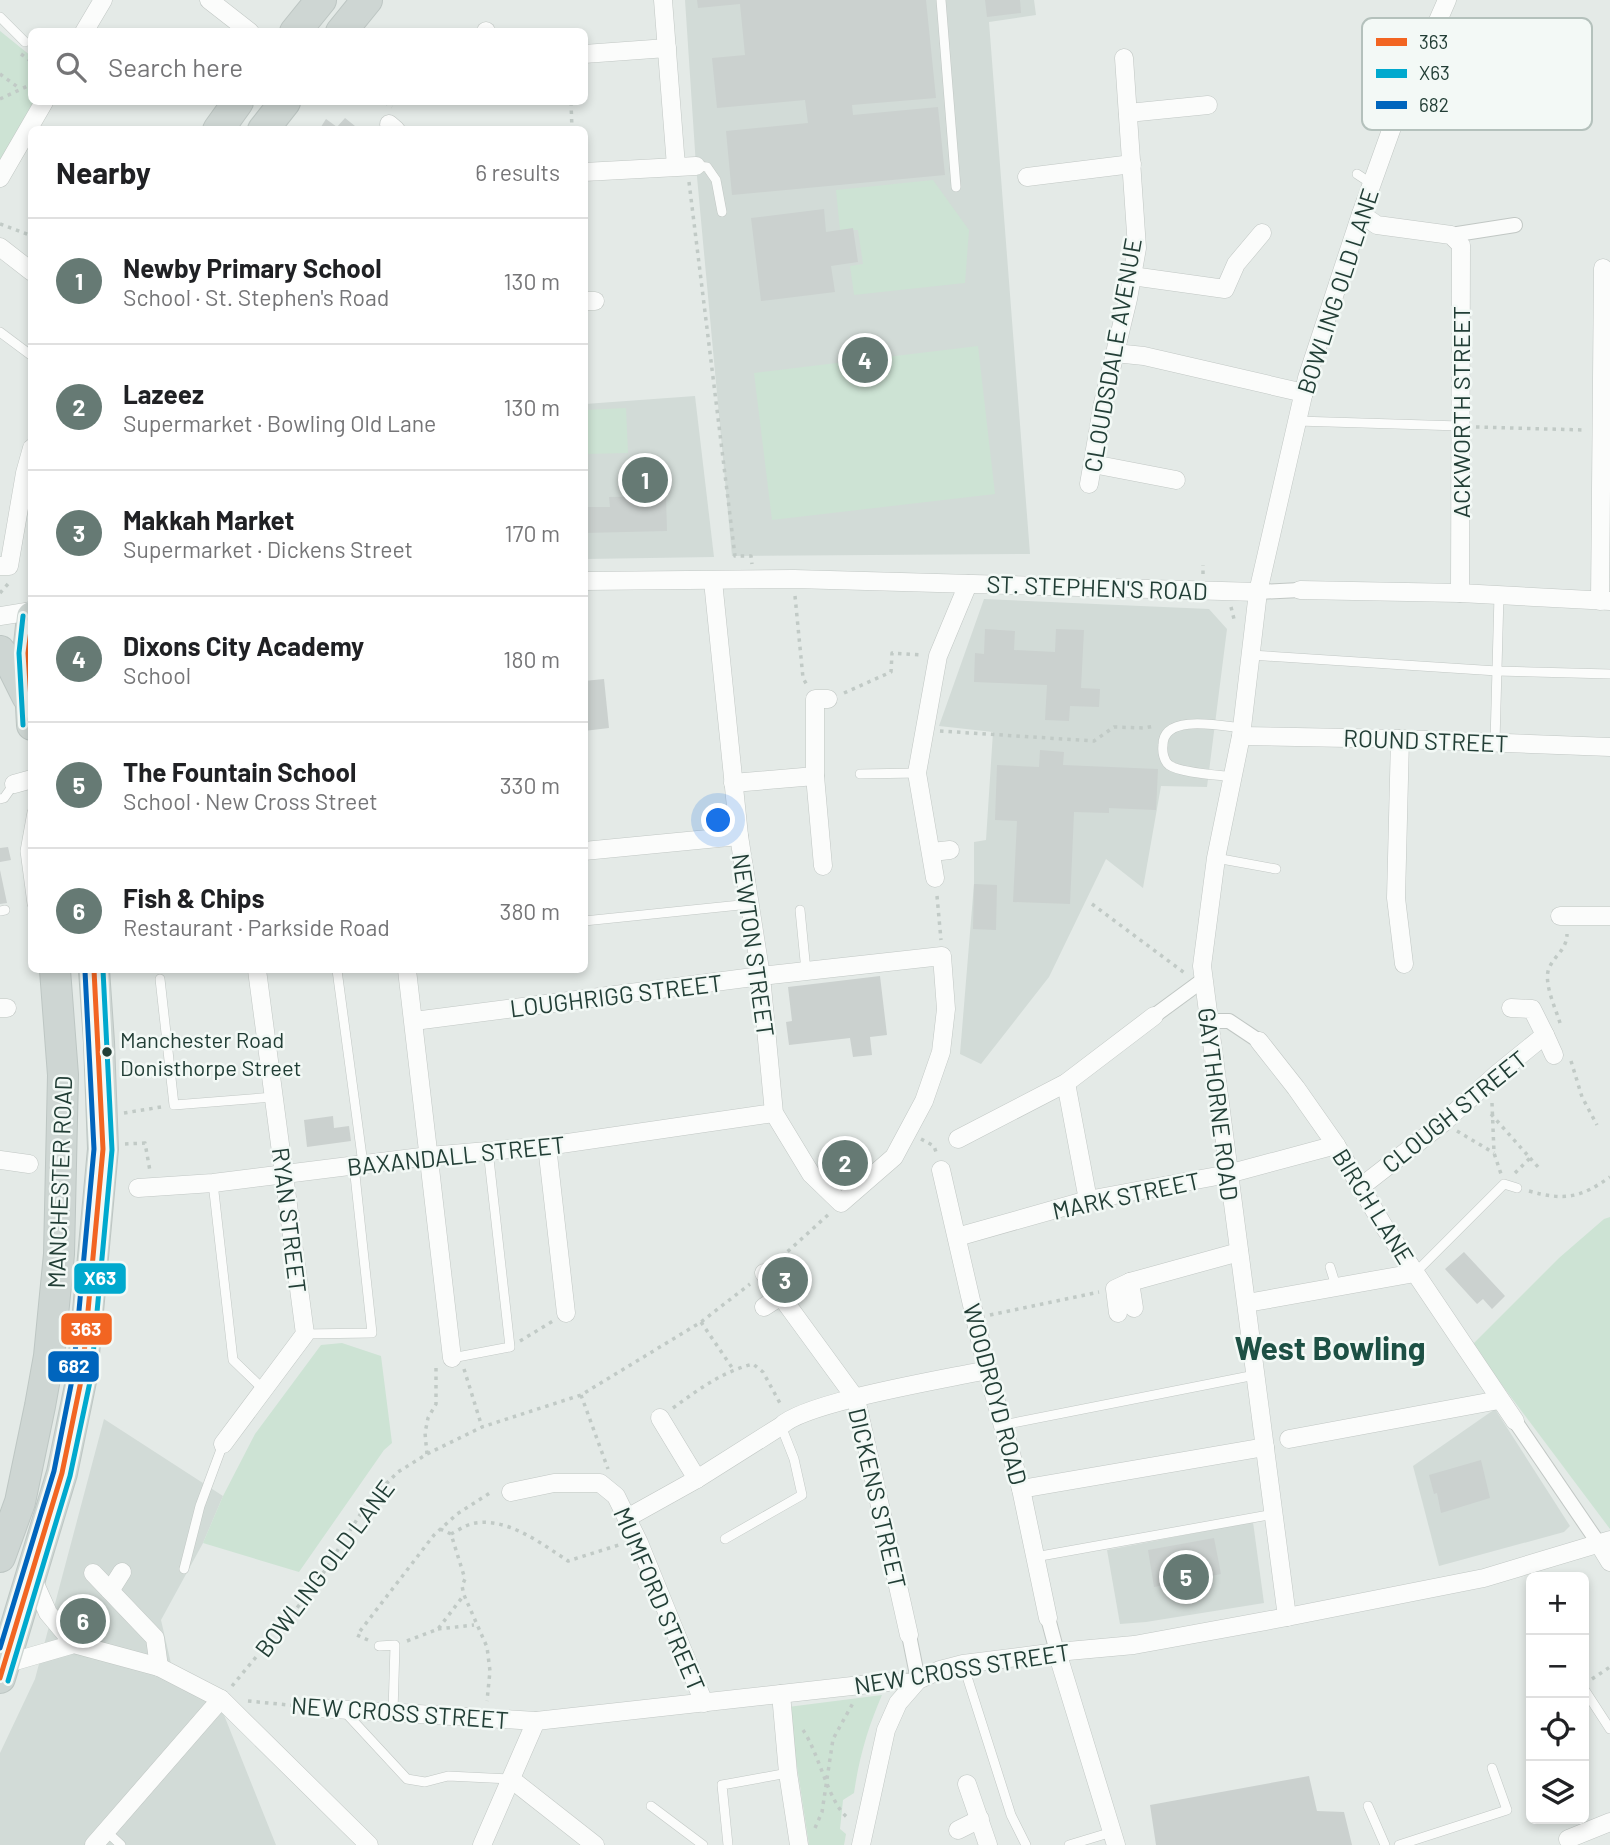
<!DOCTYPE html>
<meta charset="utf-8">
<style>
:root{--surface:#fff;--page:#f6f6f6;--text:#202124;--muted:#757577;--line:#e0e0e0;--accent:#667a74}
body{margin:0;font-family:Barlow,sans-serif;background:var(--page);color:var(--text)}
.controls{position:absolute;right:21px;bottom:21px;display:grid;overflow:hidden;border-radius:10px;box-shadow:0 4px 10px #0003}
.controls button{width:63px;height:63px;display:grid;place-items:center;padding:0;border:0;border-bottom:2px solid var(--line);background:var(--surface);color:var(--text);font:35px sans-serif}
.you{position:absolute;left:719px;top:821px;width:24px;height:24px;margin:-18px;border:5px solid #fff;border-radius:50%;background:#1a73e8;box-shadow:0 0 0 10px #1a73e833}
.badge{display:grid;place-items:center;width:46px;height:46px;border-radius:50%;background:var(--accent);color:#fff;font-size:23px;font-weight:700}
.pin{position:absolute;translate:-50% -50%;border:4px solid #fff;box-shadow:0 2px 7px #0006}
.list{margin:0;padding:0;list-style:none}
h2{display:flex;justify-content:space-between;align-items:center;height:91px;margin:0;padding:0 28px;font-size:30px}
h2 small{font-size:23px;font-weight:400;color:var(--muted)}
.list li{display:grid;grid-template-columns:46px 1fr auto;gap:21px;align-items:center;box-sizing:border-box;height:126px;padding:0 28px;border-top:2px solid var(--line)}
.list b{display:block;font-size:26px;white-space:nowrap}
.list p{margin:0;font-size:23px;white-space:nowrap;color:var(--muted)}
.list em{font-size:23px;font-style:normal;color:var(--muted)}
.icon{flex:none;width:38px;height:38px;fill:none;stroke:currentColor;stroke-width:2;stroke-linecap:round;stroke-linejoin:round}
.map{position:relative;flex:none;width:1610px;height:1845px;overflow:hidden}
.search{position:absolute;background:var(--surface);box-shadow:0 4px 10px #0003;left:28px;top:28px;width:560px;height:77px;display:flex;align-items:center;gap:18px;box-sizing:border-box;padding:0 24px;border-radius:10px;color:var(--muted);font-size:26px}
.panel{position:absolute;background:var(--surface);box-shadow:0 4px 10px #0003;left:28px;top:126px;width:560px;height:847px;border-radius:10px}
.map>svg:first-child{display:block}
.built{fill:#d2dbd7}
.green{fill:#cde3d4}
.building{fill:#cbd1cf}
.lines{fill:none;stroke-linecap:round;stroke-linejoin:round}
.service-casing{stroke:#c1c7c4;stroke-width:10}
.pedestrian-casing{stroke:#c1c7c4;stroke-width:16}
.minor-casing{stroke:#c1c7c4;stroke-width:19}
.primary-casing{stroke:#bdc6c3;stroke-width:32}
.path{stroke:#c1cac6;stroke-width:3.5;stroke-dasharray:3.5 5;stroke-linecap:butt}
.service{stroke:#fbfcfb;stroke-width:9}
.pedestrian{stroke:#fbfcfb;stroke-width:14}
.minor{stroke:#fbfcfb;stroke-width:18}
.primary{stroke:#ced6d3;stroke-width:30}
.bus-1-casing{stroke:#f3f9f6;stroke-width:10}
.bus-2-casing{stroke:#f3f9f6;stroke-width:10}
.bus-3-casing{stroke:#f3f9f6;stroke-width:10}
.bus-1{stroke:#f26522;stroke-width:5}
.bus-2{stroke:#00a9ce;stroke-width:5}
.bus-3{stroke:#0065bd;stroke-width:5}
.bus-dot{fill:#223e36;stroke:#f3f9f6;stroke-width:2.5}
.labels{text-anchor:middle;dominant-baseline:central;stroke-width:5;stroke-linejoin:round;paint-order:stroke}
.bus-label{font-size:22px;fill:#223e36;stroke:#f3f9f6;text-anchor:start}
.street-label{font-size:24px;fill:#223e36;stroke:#f3f9f6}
.district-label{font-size:32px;font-weight:bold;fill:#1d5044;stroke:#f3f9f6}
.key{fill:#f3f9f6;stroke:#b4c1bc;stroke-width:2}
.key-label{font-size:19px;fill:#223e36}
.line-badge{stroke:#f3f9f6;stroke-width:2.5}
.badge-label{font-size:19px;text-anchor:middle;font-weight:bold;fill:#fff}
</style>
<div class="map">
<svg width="1610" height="1845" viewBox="0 0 1610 1845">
<rect width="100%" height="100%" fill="#e4eae7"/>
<!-- built -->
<g class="built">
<polygon points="685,0 1034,0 1036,15 989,22 1030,554 732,556 696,166"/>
<polygon points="695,396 714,557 585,559 585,404"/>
<polygon points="984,599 1209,609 1227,629 1207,787 1161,786 1143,888 1106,859 1049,977 981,1064 960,1054 974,884 974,842 986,840 993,732 939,726"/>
<polygon points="1495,1409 1570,1526 1564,1532 1439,1566 1413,1466"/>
<polygon points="104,1419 223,1496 203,1543 161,1620 172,1668 214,1690 276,1845 0,1845 0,1753 35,1679"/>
<polygon points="1253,1522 1264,1603 1146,1622 1120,1624 1107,1550"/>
</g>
<!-- green -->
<g class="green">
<polygon points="0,31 31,56 32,102 44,102 0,178"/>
<polygon points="933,180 969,230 965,283 854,295 850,266 863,264 858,230 840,230 836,190"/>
<polygon points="978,346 995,494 772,520 754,373"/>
<polygon points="626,408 628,453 585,454 585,410"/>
<polygon points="1610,1217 1610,1529 1472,1345 1559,1258 1604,1219"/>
<polygon points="342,1343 381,1356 392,1443 384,1450 299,1572 203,1543 223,1496 255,1434 321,1345"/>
<path d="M882 1695C868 1727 859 1758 854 1793L843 1800 840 1829 846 1834 844 1845H809L788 1707Z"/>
</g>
<!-- building -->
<g class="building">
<polygon points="697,0 926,0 936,98 852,105 853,115 938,107 945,175 732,195 726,131 808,123 805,100 717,108 712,58 745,55 740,4 698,8"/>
<polygon points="985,0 1020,0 1021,13 987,17"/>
<polygon points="345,118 360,130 319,130 326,119 337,127"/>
<polygon points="824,209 826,232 853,228 858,262 831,266 835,292 761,301 751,218"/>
<polygon points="666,496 667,531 584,533 584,507 610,507 609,497"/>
<polygon points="985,629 1015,631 1014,650 1055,652 1056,629 1084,630 1081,688 1100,689 1099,707 1070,706 1069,721 1045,720 1047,685 974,682 975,653 984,654"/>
<polygon points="604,679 609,728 584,731 584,681"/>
<polygon points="1040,750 1064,752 1063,765 1158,769 1156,810 1109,808 1109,813 1074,812 1070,904 1013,902 1017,821 995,820 997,765 1039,767"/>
<polygon points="8,847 11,860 0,862 0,848"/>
<polygon points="0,870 7,903 0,904"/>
<polygon points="974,884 997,885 996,930 973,929"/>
<polygon points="880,976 887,1035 870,1037 872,1055 853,1057 850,1038 789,1045 786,1022 792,1021 788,987"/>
<polygon points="333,1116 334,1128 349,1126 351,1141 307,1147 304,1120"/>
<polygon points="1464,1252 1505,1296 1492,1309 1483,1299 1477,1304 1445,1269"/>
<polygon points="1481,1460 1490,1498 1441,1513 1437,1493 1434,1494 1429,1475"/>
<polygon points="1214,1538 1221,1574 1154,1587 1148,1550"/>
<polygon points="1309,1776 1317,1811 1344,1812 1352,1845 1156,1845 1150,1805"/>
</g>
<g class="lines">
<!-- service casing -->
<g class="service-casing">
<g id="service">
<polyline points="941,0 956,187"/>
<polyline points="0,17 25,42"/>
<polyline points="1378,107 1395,119"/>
<polyline points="696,166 707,167 716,180 722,212"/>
<polyline points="1357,174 1372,184"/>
<polyline points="0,332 32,356"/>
<polyline points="1297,421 1460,426"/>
<polyline points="1251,655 1497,671 1610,674"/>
<polyline points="1495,742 1499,595"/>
<polyline points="860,774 917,773"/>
<path d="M1233 777C1219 775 1180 773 1169 765 1164 761 1162 752 1163 745 1163 713 1222 726 1242 728"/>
<polyline points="0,799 4,798 14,784"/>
<polyline points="32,812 25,851 32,904"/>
<polyline points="1216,858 1276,869"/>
<polyline points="800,910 806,971"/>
<polyline points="0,911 5,910"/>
<polyline points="584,921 750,904"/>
<polyline points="337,970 363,1164"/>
<polyline points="160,979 174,1105 274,1097"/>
<polyline points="213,1183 233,1360 264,1390"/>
<polyline points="1330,1267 1336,1286"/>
<polyline points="1415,1273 1504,1184 1517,1188"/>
<polyline points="305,1334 372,1333 354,1166"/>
<polyline points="452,1358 510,1347 488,1150"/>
<polyline points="1003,1425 1255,1375"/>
<polyline points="725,1539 802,1495 794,1459 781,1426"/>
<polyline points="1035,1557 1274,1514"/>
<polyline points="184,1569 200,1506 223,1444"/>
<polyline points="379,1646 395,1645 393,1712"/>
<polyline points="963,1664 1011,1815 1026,1845"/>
<polyline points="1584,1689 1610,1729"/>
<polyline points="344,1711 407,1779 425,1782 448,1776 511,1779"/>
<polyline points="651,1806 703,1845"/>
<polyline points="1368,1806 1385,1845"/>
<polyline points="106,1831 121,1845"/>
<polyline points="728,1845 722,1785 788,1773"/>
<polyline points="1069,1845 1112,1832"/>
<polyline points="1399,1845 1507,1810 1492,1768"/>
</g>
</g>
<!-- pedestrian casing -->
<g class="pedestrian-casing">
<g id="pedestrian">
<polyline points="1451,235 1515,225"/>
<polyline points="1258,592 1300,590"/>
<polyline points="1154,1016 1203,980"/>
<polyline points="1208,1021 1229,1021 1259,1041"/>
<polyline points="1515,1421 1599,1544"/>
<polyline points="1048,1618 1057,1652"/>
<polyline points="888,1682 918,1680 909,1635"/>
</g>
</g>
<!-- minor casing -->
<g class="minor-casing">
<g id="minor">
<polyline points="209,0 250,32"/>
<polyline points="663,0 676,166"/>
<polyline points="486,31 486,32"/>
<polyline points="84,32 103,0"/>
<polyline points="584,54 667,48"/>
<polyline points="1128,113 1208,105"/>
<polyline points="389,124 396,130"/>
<polyline points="584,172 696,166"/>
<polyline points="1027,177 1132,164"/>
<polyline points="0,178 44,102"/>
<polyline points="1361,214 1377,225 1451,235 1461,245 1460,593"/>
<polyline points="0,247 32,272"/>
<polyline points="1132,276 1225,289 1236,264 1262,233"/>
<polyline points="584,301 595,301"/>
<polyline points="1115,353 1144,356 1304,393"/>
<polyline points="1093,464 1176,480"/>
<polyline points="1089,484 1103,403 1128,299 1137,248 1124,58"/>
<polyline points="0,566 9,566 25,473 32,448"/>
<polyline points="584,581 794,579 1258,592"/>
<polyline points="1300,590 1460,593 1610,601"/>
<polyline points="1600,601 1603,268"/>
<polyline points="0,616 32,611"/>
<polyline points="1241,736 1400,739 1610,747"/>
<polyline points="1400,739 1396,898 1404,964"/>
<polyline points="733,783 815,776"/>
<polyline points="14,784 32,779"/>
<polyline points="584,851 739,836"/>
<polyline points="932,852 950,850"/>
<polyline points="823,866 815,776 815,699 828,699"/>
<polyline points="935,878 917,773 938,656 968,584"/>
<polyline points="1560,916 1610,916"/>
<polyline points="407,970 452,1358"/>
<polyline points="0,1008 7,1008"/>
<polyline points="414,1021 761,976 942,956 946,1009 941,1052 924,1101 894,1157 841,1203 811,1174 774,1113 761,976 739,836 713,581"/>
<polyline points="1545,1035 1554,1055"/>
<polyline points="1259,1041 1296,1088 1336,1145 1383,1225 1515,1421"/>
<polyline points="1066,1083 1088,1200"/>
<polyline points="958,1139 1066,1083 1154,1016"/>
<polyline points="547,1146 566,1313"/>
<polyline points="0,1160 29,1164"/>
<polyline points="941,1170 987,1370 1021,1489 1048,1618"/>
<polyline points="1362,1186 1443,1123 1497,1074 1545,1035 1532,1009 1511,1008"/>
<polyline points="138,1188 213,1183 429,1156 547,1146 774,1113"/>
<polyline points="957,1237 1088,1200 1228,1174 1336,1145"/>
<polyline points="764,1273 856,1399 909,1635"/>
<polyline points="1130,1282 1134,1308"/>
<polyline points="1247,1303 1415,1273"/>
<polyline points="764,1307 781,1296"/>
<polyline points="1118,1313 1115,1289 1130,1282 1239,1252"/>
<polyline points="660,1418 697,1479"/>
<polyline points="1289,1439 1499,1400"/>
<polyline points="223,1444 305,1334 257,970"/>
<polyline points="1021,1489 1265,1447"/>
<polyline points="511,1492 554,1483 600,1483 616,1496 639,1543 704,1703"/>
<path d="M627 1518 697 1479 781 1426C805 1402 946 1379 987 1370"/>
<polyline points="1599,1544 1610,1562"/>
<polyline points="93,1573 155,1638 159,1667"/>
<polyline points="31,1575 48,1613 74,1644"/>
<polyline points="110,1591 122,1572"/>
<polyline points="1287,1617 1202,966 1216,858 1241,736 1258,592 1307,378 1361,214 1395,119 1447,0"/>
<polyline points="1057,1652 1116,1845"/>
<polyline points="5,1664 74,1644 159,1667 221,1699 369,1845"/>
<polyline points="781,1694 788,1773 799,1845"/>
<polyline points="317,1708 536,1721 888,1682"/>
<polyline points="511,1779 595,1845"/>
<polyline points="967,1784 988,1845"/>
<polyline points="958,1830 980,1819"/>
<polyline points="1568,1839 1610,1822"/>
<polyline points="94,1845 221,1699"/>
<polyline points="482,1845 536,1721"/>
<polyline points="861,1845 886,1730 898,1703 918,1680 940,1670 963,1664 1057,1652 1134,1645 1287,1617 1484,1578 1610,1540"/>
</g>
</g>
<!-- primary casing -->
<g class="primary-casing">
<g id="primary">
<polyline points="295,32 321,0"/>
<polyline points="341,32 367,0"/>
<polyline points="218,130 238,102"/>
<polyline points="263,130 285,102"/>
<polyline points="32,617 28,653 32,725"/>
<polyline points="0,651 12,666 27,696"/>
<polyline points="0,1557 20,1502 40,1406 49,1356 59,1254 63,1075 55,970"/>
<polyline points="0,1678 62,1473 82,1376 103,1149 99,1042 94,970"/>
</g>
</g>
<!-- path -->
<g class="path">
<polyline points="21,54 32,62"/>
<polyline points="0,74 19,88"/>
<polyline points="0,99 32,84"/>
<polyline points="385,102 392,107"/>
<polyline points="571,102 572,130"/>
<polyline points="689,182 735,556 751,556 752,564"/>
<polyline points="0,224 32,236"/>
<polyline points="1476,427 1584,430"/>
<polyline points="1203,574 1203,565"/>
<polyline points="0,593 8,584"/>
<polyline points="795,596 803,678 807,685"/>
<polyline points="1231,607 1235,623"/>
<polyline points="844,693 891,672 892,653 922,655"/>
<polyline points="940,731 1094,741 1114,727 1144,728 1155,726"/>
<polyline points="937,896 941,940"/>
<polyline points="1092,904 1186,974"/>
<path d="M1560 1023C1556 1009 1543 983 1549 968 1555 955 1567 949 1567 934"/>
<polyline points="1571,1061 1582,1097 1597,1125"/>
<polyline points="1492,1103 1494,1153 1501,1174"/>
<polyline points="124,1113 161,1107"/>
<polyline points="1491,1114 1530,1158 1515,1173"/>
<polyline points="1457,1131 1494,1153"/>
<polyline points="921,1139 934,1146 937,1155"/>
<polyline points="125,1144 145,1143 150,1171"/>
<polyline points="1530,1158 1539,1168"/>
<path d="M1529 1191C1565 1201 1580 1198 1610 1177"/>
<polyline points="775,1263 829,1214"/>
<polyline points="990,1315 1099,1292"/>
<polyline points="701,1322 733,1369"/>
<polyline points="520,1341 553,1321"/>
<polyline points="464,1369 482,1427"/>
<polyline points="581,1395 608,1469"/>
<path d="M673 1408C699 1389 722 1372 753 1364L763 1372 781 1405"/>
<polyline points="427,1454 425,1433 428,1418 436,1404 436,1368"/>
<polyline points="440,1529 451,1534 465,1579 462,1586 464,1595 487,1647 490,1671 487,1701"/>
<path d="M451 1534C457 1531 464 1526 471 1524 505 1515 542 1544 568 1561L622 1544"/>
<polyline points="438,1629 474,1625"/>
<polyline points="368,1640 357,1635 434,1535 457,1514 493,1491"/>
<polyline points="407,1641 438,1629 464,1595"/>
<polyline points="1592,1679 1610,1667"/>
<polyline points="232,1686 315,1586 368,1502 398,1472 427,1454 482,1427 581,1395 701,1322 750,1284"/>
<polyline points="248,1701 299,1706"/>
<path d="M803 1730C819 1753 829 1804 848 1818"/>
<polyline points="815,1828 822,1812 833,1739 853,1703"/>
</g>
<!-- service -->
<use href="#service" class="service"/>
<!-- pedestrian -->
<use href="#pedestrian" class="pedestrian"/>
<!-- minor -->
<use href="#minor" class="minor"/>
<!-- primary -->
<use href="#primary" class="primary"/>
<!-- bus-1 casing -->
<g class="bus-1-casing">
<g id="bus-1">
<polyline points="32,622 28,653 32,716"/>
<polyline points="0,1678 62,1473 82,1376 103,1149 94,970"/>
</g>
</g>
<!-- bus-2 casing -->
<g class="bus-2-casing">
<g id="bus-2">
<polyline points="23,725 19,653 23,616"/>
<polyline points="8,1681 70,1476 91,1377 112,1150 103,970"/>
</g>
</g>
<!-- bus-3 casing -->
<g class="bus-3-casing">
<polyline id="bus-3" points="0,1648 54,1471 73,1375 94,1149 85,971"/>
</g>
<!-- bus-1 -->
<use href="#bus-1" class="bus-1"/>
<!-- bus-2 -->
<use href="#bus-2" class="bus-2"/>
<!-- bus-3 -->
<use href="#bus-3" class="bus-3"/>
</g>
<!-- markers -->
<circle class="bus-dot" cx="107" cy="1052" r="6"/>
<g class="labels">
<!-- bus labels -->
<g class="bus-label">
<text x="120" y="1039">Manchester Road<tspan x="120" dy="28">Donisthorpe Street</tspan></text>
</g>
<!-- street labels -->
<g class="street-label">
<text transform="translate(1337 291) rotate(-72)">BOWLING OLD LANE</text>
<text transform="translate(1112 355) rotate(-80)">CLOUDSDALE AVENUE</text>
<text transform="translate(1460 412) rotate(-90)">ACKWORTH STREET</text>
<text transform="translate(1097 587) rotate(2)">ST. STEPHEN'S ROAD</text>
<text transform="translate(1426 740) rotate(2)">ROUND STREET</text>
<text transform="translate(754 945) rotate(82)">NEWTON STREET</text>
<text transform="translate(616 995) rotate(-7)">LOUGHRIGG STREET</text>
<text transform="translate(1219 1104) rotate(83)">GAYTHORNE ROAD</text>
<text transform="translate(1454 1111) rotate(-39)">CLOUGH STREET</text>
<text transform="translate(456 1155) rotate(-6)">BAXANDALL STREET</text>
<text transform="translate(59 1182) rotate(-88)">MANCHESTER ROAD</text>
<text transform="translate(1126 1195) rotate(-12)">MARK STREET</text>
<text transform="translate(1374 1206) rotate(58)">BIRCH LANE</text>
<text transform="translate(290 1220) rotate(83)">RYAN STREET</text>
<text transform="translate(996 1394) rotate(75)">WOODROYD ROAD</text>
<text transform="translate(878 1498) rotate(77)">DICKENS STREET</text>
<text transform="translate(324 1568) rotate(-53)">BOWLING OLD LANE</text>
<text transform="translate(660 1599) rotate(67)">MUMFORD STREET</text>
<text transform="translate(962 1668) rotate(-9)">NEW CROSS STREET</text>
<text transform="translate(400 1712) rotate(4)">NEW CROSS STREET</text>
</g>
<!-- district labels -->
<g class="district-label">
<text x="1330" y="1347">West Bowling</text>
</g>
</g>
<!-- legend -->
<rect x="1362" y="18" width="230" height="112" rx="10" class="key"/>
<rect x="1376" y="38" width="31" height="8" fill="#f26522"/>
<rect x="1376" y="69" width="31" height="9" fill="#00a9ce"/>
<rect x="1376" y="101" width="31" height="8" fill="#0065bd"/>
<g class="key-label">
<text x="1419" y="49">363</text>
<text x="1419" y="80">X63</text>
<text x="1419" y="112">682</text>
</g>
<g class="line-badge">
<rect x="73" y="1262" width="54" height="33" rx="7" fill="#00a9ce"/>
<rect x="60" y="1312" width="53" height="34" rx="7" fill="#f26522"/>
<rect x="47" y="1350" width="53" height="33" rx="7" fill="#0065bd"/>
</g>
<g class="badge-label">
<text x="100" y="1285">X63</text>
<text x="86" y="1336">363</text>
<text x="74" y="1373">682</text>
</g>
</svg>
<div class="controls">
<button>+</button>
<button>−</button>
<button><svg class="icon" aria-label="locate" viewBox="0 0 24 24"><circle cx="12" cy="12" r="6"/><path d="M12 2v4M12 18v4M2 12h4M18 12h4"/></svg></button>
<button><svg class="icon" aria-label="layers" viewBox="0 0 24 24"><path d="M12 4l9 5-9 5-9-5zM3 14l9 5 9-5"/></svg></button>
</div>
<div class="you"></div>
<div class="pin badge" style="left:645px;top:480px">1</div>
<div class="pin badge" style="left:845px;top:1163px">2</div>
<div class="pin badge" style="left:785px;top:1280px">3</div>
<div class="pin badge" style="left:865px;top:360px">4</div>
<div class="pin badge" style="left:1186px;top:1577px">5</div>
<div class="pin badge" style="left:83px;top:1621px">6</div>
<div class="search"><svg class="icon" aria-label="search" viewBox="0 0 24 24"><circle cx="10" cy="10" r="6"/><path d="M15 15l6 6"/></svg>Search here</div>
<section class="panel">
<h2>Nearby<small>6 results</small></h2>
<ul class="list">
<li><span class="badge">1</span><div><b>Newby Primary School</b><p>School · St. Stephen's Road</p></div><em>130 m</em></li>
<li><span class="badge">2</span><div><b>Lazeez</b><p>Supermarket · Bowling Old Lane</p></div><em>130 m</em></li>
<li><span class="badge">3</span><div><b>Makkah Market</b><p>Supermarket · Dickens Street</p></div><em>170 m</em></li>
<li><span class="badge">4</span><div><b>Dixons City Academy</b><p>School</p></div><em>180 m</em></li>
<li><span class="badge">5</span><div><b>The Fountain School</b><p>School · New Cross Street</p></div><em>330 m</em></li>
<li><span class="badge">6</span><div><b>Fish &amp; Chips</b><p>Restaurant · Parkside Road</p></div><em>380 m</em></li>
</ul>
</section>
</div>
